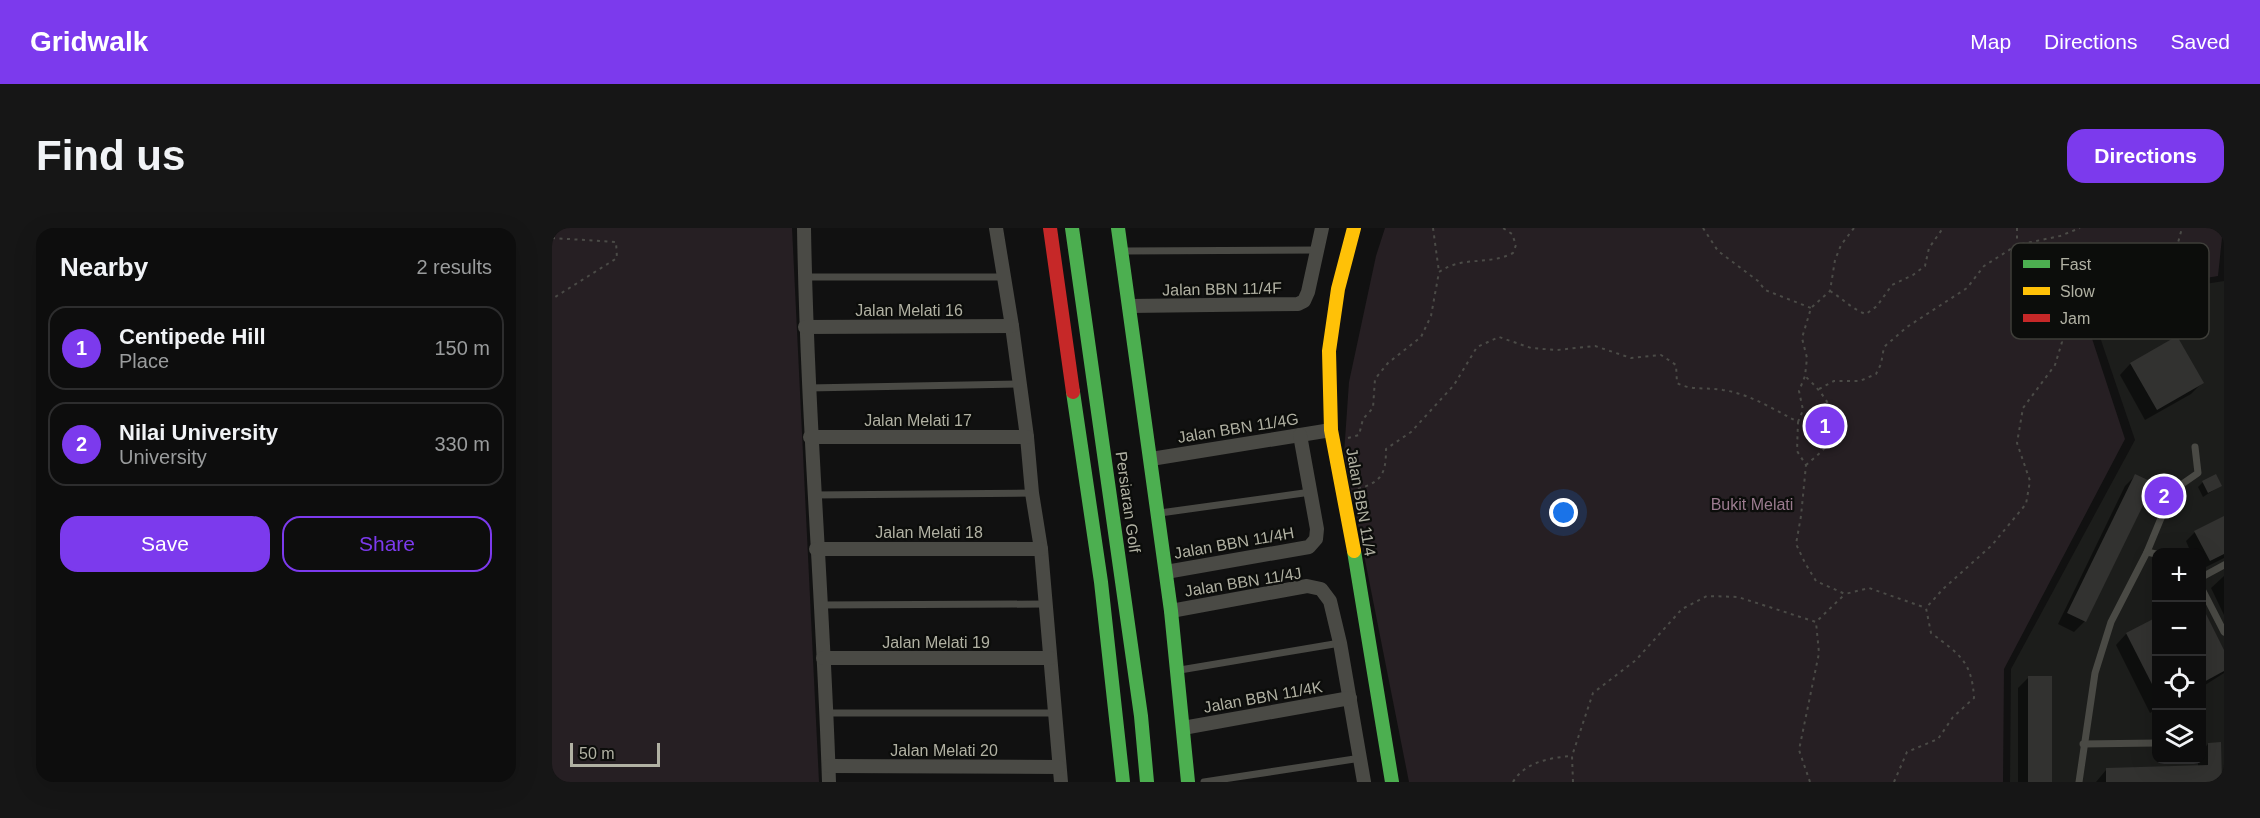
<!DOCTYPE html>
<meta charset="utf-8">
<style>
:root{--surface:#0d0d0d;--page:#161616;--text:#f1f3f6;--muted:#9a9c9d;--line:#2d2d2e;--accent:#7c3aed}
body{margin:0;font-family:Arial,sans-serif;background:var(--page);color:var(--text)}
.controls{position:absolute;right:18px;bottom:18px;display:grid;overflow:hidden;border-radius:12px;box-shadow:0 6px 24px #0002}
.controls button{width:54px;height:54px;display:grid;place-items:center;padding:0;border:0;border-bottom:2px solid var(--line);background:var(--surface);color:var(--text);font:30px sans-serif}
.scale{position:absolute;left:18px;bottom:15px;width:90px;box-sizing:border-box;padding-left:6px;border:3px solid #b1b1a3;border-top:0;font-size:16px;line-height:21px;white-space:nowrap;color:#b1b1a3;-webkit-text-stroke:4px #0c0d0b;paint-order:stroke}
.you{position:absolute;left:1012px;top:285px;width:21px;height:21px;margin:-15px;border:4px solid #fff;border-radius:50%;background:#1a73e8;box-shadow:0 0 0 9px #1a73e833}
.badge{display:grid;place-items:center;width:39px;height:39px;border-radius:50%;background:var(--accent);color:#fff;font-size:20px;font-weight:700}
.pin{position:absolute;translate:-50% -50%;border:3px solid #fff;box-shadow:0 2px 6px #0006}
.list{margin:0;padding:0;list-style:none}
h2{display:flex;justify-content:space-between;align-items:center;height:78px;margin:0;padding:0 24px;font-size:26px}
h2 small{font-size:20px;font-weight:400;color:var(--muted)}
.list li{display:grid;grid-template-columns:39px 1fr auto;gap:18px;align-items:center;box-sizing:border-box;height:84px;margin:0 12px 12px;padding:0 12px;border:2px solid var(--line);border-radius:18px}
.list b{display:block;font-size:22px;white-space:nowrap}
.list p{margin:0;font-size:20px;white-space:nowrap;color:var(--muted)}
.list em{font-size:20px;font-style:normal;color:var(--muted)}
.actions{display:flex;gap:12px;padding:18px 24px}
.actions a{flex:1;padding:14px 0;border:2px solid var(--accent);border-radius:18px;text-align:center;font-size:21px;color:var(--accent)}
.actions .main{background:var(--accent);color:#fff}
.icon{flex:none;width:33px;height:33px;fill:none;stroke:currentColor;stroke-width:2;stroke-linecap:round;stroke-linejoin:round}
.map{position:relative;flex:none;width:1672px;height:554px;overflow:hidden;border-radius:18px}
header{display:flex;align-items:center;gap:36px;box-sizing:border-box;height:84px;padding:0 30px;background:var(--accent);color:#fff}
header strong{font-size:28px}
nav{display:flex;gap:33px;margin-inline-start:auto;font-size:21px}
.intro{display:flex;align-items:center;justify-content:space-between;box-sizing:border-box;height:144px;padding:0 36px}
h1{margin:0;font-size:42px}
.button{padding:15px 27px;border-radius:18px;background:var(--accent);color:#fff;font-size:21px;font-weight:700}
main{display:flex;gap:36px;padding:0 36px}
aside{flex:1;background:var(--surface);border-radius:18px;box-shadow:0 6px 24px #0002}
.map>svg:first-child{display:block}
.built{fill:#1c1d1b;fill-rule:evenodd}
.green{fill:#261f23}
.shadow{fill:#0007}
.building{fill:#323230}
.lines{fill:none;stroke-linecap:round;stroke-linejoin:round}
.path{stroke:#4b4b47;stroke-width:2;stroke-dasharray:3 4.5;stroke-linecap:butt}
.lane{stroke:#4a4a45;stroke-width:7}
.street{stroke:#4a4a45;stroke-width:14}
.fast{stroke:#4caf50;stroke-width:14}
.slow{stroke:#ffc107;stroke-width:14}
.jam{stroke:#c62828;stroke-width:14}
.labels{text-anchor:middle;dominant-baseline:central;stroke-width:4.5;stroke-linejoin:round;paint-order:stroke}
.street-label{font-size:16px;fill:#b1b1a3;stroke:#0c0d0b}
.park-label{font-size:16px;fill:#9b7b8f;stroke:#0c0d0b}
.key{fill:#0c0d0b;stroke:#3e3e39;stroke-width:1.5}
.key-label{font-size:16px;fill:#b1b1a3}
</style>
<header>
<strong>Gridwalk</strong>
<nav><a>Map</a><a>Directions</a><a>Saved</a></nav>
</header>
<div class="intro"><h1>Find us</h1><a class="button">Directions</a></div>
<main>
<aside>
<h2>Nearby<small>2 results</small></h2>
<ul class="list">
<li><span class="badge">1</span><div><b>Centipede Hill</b><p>Place</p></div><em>150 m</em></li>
<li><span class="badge">2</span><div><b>Nilai University</b><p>University</p></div><em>330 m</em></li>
</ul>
<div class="actions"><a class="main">Save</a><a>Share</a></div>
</aside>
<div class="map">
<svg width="1672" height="554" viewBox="0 0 1672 554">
<rect width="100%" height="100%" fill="#111"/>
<!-- built -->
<path class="built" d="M1672 53V554H1458L1459 441 1583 212 1536 74ZM1604 325H1650V532H1604Z"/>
<!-- green -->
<g class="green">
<polygon points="0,0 240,0 267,554 0,554"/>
<polygon points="833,0 1671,0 1666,48 1527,71 1573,211 1452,441 1451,554 857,554 792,226 797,154 824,28"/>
</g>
<!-- shadow -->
<g class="shadow">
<polygon points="1624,110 1650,155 1639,166 1593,192 1568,147 1578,136"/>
<polygon points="1583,248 1533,393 1522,404 1506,396 1573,258"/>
<polygon points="1651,254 1668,258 1651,269 1646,259"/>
<polygon points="1672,290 1672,330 1650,341 1650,325 1639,325 1634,313 1643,304"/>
<polygon points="1672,348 1672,387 1659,360"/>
<polygon points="1650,381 1672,426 1672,445 1650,459"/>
<polygon points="1604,391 1604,481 1598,485 1564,417 1574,406"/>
<polygon points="1477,449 1498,449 1498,554 1466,554 1466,460"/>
<polygon points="1656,516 1667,516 1669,554 1544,554 1554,542 1646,539 1646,532 1650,532 1650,523"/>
</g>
<!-- building -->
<g class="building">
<polygon points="1625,108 1652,155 1605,182 1578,135"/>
<polygon points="1583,246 1602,255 1534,394 1515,385"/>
<polygon points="1664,246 1670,258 1656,265 1650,253"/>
<polygon points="1672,288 1672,326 1658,333 1642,303"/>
<polygon points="1650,378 1672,422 1672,443 1650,455"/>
<polygon points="1605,389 1605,466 1574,405"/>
<rect x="1476" y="448" width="24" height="106"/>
<polygon points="1669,514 1670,554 1554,554 1554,540 1656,537 1656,515"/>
</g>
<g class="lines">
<!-- path -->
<g class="path">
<polyline points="881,0 887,44"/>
<polyline points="1151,0 1166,23 1206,53 1213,62 1259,80"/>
<polyline points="0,10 64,14 65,30 0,71"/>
<polyline points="1473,59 1504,64 1547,62 1591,37 1615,33 1624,22 1630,0"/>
<path d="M1278 63C1290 70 1301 82 1314 86L1325 78 1340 57 1361 47 1373 38 1377 20 1391 0"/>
<polyline points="1267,161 1282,153 1308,153 1324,146 1329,136 1332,119 1355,99 1415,60 1432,38 1465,17 1508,8 1528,0"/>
<polyline points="1246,194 1251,182 1247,163 1253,148 1255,130 1250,110 1259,80 1278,63 1283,32 1289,17 1302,0"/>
<path d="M796 210 807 207 811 191 821 180 823 151 836 135 869 109 879 88 887 44C912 27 936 38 961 25L964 17 960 6 951 0"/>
<path d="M1254 237C1264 228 1281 216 1283 201 1285 182 1267 161 1254 149"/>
<path d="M806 261C830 254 834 245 834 221L859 204 902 157 925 119 947 109 979 120 1005 122 1043 118 1079 130 1109 127 1124 137 1125 155C1140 163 1155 159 1171 162 1198 166 1223 182 1246 194L1245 223 1254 237 1249 288 1244 316 1253 335 1264 353 1293 366 1317 360 1374 380"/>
<path d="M961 554C973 534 997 530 1019 528"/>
<polyline points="1021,554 1020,528 1041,465 1084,432 1130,381 1155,368 1186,369 1264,394 1292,367"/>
<polyline points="1258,554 1247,522 1267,425 1264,394"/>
<path d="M1342 554 1355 524 1386 511 1401 489 1422 470C1420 433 1407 426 1379 405L1374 380 1391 361 1440 317 1474 276 1478 253 1465 215 1471 180 1503 137 1510 114 1506 99 1483 79 1473 59 1465 17V0"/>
</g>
<!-- lane -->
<g class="lane">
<polyline points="572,23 765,22"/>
<polyline points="252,49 452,49"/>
<polyline points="256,160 468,156"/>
<polyline points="261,267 480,265"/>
<polyline points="608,285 759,264"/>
<polyline points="1595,324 1604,326"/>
<polyline points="1650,349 1672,337"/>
<polyline points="1650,361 1672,404"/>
<polyline points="268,377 494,376"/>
<polyline points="628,442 788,415"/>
<polyline points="273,485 502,485"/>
<polyline points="1531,516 1604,515"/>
<polyline points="652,554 809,530"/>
<polyline points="1527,554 1543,445 1559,394 1595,324 1619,266 1623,261 1646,245 1643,219"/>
</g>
<!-- street -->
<g class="street">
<path d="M252 0C255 185 271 369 277 554"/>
<polyline points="444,0 460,98 475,209 480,265 489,321 509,554"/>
<polyline points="577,78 746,76 752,73 756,64 770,0"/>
<polyline points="253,99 460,98"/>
<polyline points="258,209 475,209"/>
<polyline points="599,231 779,202"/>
<polyline points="264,321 489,321"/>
<polyline points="614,344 757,319 764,311 765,301 748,207"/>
<polyline points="619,383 755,358 769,361 778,373 788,415 812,554"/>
<polyline points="271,430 498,430"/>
<polyline points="631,500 798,470"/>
<polyline points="277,538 507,539"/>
</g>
<!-- fast -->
<g class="fast">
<polyline points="520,0 589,488 595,554"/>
<polyline points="566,0 619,383 636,554"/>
<polyline points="521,164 549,354 571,554"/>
<polyline points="802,323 840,554"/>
</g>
<!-- slow -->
<polyline class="slow" points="802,323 779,202 777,123 786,61 802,0"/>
<!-- jam -->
<polyline class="jam" points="498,0 521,164"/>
</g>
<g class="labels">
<!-- street labels -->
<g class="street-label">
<text transform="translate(670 61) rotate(-1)">Jalan BBN 11/4F</text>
<text x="357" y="82">Jalan Melati 16</text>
<text x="366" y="192">Jalan Melati 17</text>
<text transform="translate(686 200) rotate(-9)">Jalan BBN 11/4G</text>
<text transform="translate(576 274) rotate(82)">Persiaran Golf</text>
<text transform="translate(809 274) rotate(80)">Jalan BBN 11/4</text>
<text x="377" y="304">Jalan Melati 18</text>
<text transform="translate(682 315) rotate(-10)">Jalan BBN 11/4H</text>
<text transform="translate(691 354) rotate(-9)">Jalan BBN 11/4J</text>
<text x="384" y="414">Jalan Melati 19</text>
<text transform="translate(711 469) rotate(-10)">Jalan BBN 11/4K</text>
<text x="392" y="522">Jalan Melati 20</text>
</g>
<!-- park labels -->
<g class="park-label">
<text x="1200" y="276">Bukit Melati</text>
</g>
</g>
<!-- legend -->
<rect x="1459" y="15" width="198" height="96" rx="9" class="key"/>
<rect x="1471" y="32" width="27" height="8" fill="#4caf50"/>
<rect x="1471" y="59" width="27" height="8" fill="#ffc107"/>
<rect x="1471" y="86" width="27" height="8" fill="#c62828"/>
<g class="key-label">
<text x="1508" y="42">Fast</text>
<text x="1508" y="69">Slow</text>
<text x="1508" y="96">Jam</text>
</g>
</svg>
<div class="controls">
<button>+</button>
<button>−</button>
<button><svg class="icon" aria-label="locate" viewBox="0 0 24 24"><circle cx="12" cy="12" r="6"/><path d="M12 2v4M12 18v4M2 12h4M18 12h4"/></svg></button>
<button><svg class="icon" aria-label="layers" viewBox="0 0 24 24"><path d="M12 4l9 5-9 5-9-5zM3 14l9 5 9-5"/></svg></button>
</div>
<div class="scale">50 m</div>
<div class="you"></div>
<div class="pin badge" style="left:1273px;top:198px">1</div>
<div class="pin badge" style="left:1612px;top:268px">2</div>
</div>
</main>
